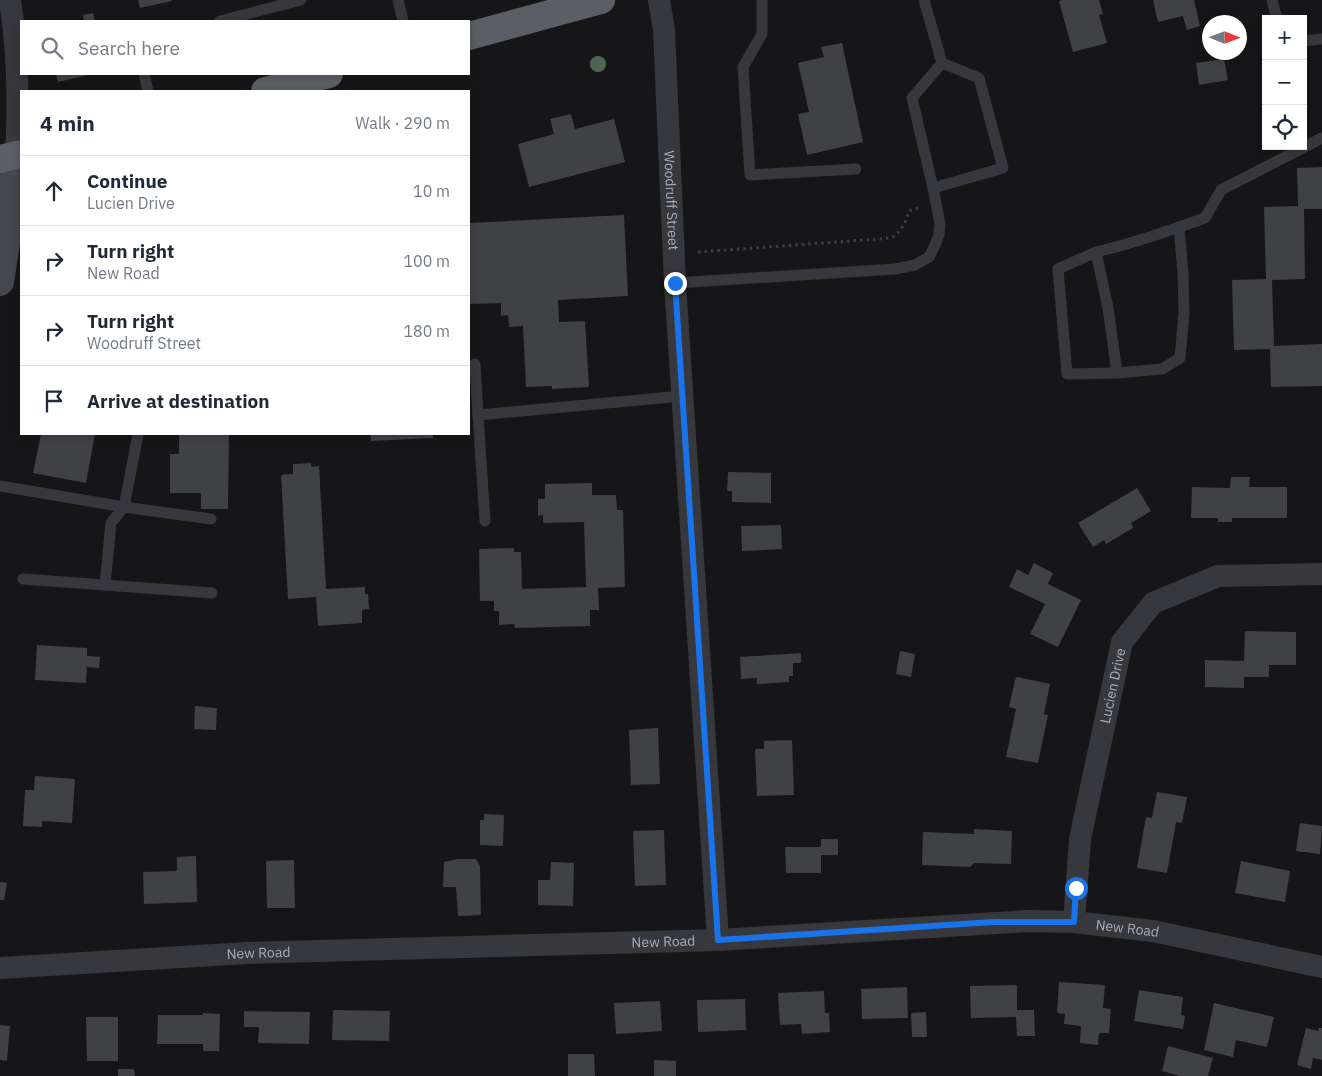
<!DOCTYPE html>
<meta charset="utf-8">
<style>
:root{--surface:#fff;--page:#f6f6f7;--text:#1f2937;--muted:#747a83;--line:#e0e1e3}
body{margin:0;font-family:"IBM Plex Sans",sans-serif;background:var(--page);color:var(--text)}
.controls{position:absolute;right:15px;top:15px;display:grid;overflow:hidden;border-radius:0px;box-shadow:0 2px 8px #0003}
.controls button{width:45px;height:45px;display:grid;place-items:center;padding:0;border:0;border-bottom:1px solid var(--line);background:var(--surface);color:var(--text);font:25px sans-serif}
.compass{position:absolute;left:1202px;top:15px;width:45px;height:45px;border-radius:50%;background:var(--surface);box-shadow:0 2px 8px #0003;rotate:91deg}
.stop{position:absolute;width:15px;height:15px;margin:-11px;border:4px solid #1a73e8;border-radius:50%;background:#fff}
.stop.end{background:#1a73e8;border-color:#fff;box-shadow:0 1px 5px #0008}
.list{margin:0;padding:0;list-style:none}
h2{display:flex;justify-content:space-between;align-items:center;height:65px;margin:0;padding:0 20px;font-size:21px}
h2 small{font-size:16px;font-weight:400;color:var(--muted)}
.list li{display:grid;grid-template-columns:32px 1fr auto;gap:15px;align-items:center;box-sizing:border-box;height:70px;padding:0 20px;border-top:1px solid var(--line)}
.list b{display:block;font-size:19px;white-space:nowrap}
.list p{margin:0;font-size:16px;white-space:nowrap;color:var(--muted)}
.list em{font-size:16px;font-style:normal;color:var(--muted)}
.icon{flex:none;width:28px;height:28px;fill:none;stroke:currentColor;stroke-width:2;stroke-linecap:round;stroke-linejoin:round}
.map{position:relative;flex:none;width:1322px;height:1076px;overflow:hidden}
.search{position:absolute;background:var(--surface);box-shadow:0 2px 8px #0003;left:20px;top:20px;width:450px;height:55px;display:flex;align-items:center;gap:12px;box-sizing:border-box;padding:0 18px;border-radius:0px;color:var(--muted);font-size:19px}
.panel{position:absolute;background:var(--surface);box-shadow:0 2px 8px #0003;left:20px;top:90px;width:450px;height:345px;border-radius:0px}
.map>svg:first-child{display:block}
.building{fill:#404145}
.lines{fill:none;stroke-linecap:round;stroke-linejoin:round}
.path{stroke:#3d3f44;stroke-width:3;stroke-dasharray:2.5 4;stroke-linecap:butt}
.service{stroke:#37383d;stroke-width:11}
.minor{stroke:#37383d;stroke-width:22}
.secondary{stroke:#45474d;stroke-width:28}
.trunk{stroke:#5b5e65;stroke-width:28}
.tree{fill:#506452}
.route{stroke:#1a73e8;stroke-width:6}
.labels{text-anchor:middle;dominant-baseline:central;stroke-width:4;stroke-linejoin:round;paint-order:stroke}
.street-label{font-size:14px;fill:#a8adb8;stroke:#111113}
</style>
<div class="map">
<svg width="1322" height="1076" viewBox="0 0 1322 1076">
<rect width="100%" height="100%" fill="#161618"/>
<!-- building -->
<g class="building">
<polygon points="138,0 172,0 172,1 140,8"/>
<polygon points="1062,0 1099,0 1103,14 1099,15 1107,43 1073,52 1059,1"/>
<polygon points="1153,0 1194,0 1200,26 1187,30 1183,16 1158,22"/>
<polygon points="93,13 95,21 84,21 83,15"/>
<polygon points="842,43 863,142 807,155 798,114 809,112 798,63 824,57 821,47"/>
<polygon points="1224,59 1228,80 1199,85 1196,63"/>
<polygon points="56,74 92,74 58,82"/>
<polygon points="571,114 575,129 614,119 625,162 529,187 518,144 554,134 550,119"/>
<polygon points="1322,167 1322,209 1304,209 1305,279 1272,280 1274,346 1322,344 1322,386 1271,387 1270,349 1234,350 1232,280 1266,279 1264,207 1298,206 1297,168"/>
<polygon points="624,215 628,296 558,300 559,322 585,321 589,387 552,389 552,386 526,387 523,326 509,327 508,315 501,316 501,303 469,304 469,223"/>
<polygon points="41,434 95,434 86,483 33,473"/>
<polygon points="179,434 229,434 228,509 201,509 201,493 170,493 170,454 179,454"/>
<polygon points="370,434 433,434 433,438 371,441"/>
<polygon points="311,463 311,467 319,466 326,589 365,587 365,594 368,594 369,609 362,610 362,623 318,626 316,597 288,599 281,475 293,474 293,464"/>
<polygon points="728,472 771,473 771,503 732,502 732,491 727,491"/>
<polygon points="1231,477 1250,477 1249,487 1287,487 1287,518 1232,518 1232,522 1218,522 1218,518 1191,518 1192,487 1230,488"/>
<polygon points="592,483 592,495 616,495 617,510 623,510 625,587 598,588 599,610 590,610 590,626 515,628 514,624 499,625 499,611 494,611 494,601 480,601 479,549 514,548 514,552 521,552 522,589 586,587 584,522 543,523 543,515 538,516 538,499 545,499 545,484"/>
<polygon points="1137,488 1151,511 1131,523 1133,528 1106,544 1104,540 1093,547 1078,523"/>
<polygon points="781,525 782,549 742,551 741,526"/>
<polygon points="1034,563 1053,573 1048,584 1081,600 1058,647 1030,634 1045,604 1009,587 1017,569 1028,575"/>
<polygon points="1245,631 1296,632 1296,665 1269,665 1269,677 1244,677 1244,688 1205,687 1205,660 1244,661"/>
<polygon points="37,645 87,648 87,656 100,657 99,668 87,667 86,683 35,680"/>
<polygon points="900,651 915,654 911,677 896,674"/>
<polygon points="801,653 801,663 793,663 793,676 789,676 789,682 757,684 757,678 741,679 740,657"/>
<polygon points="1017,677 1050,684 1044,714 1048,715 1038,763 1006,757 1016,709 1009,707 1015,680"/>
<polygon points="195,706 217,708 216,730 194,729"/>
<polygon points="658,728 660,784 631,785 629,730"/>
<polygon points="792,740 794,795 757,796 755,749 764,749 764,741"/>
<polygon points="35,776 75,779 72,823 42,821 42,827 23,826 25,790 34,790"/>
<polygon points="1157,792 1187,797 1182,823 1176,822 1167,873 1137,868 1146,817 1152,818"/>
<polygon points="484,814 504,815 503,846 480,845 480,820 484,820"/>
<polygon points="1300,823 1322,826 1320,854 1296,851"/>
<polygon points="974,829 1012,831 1011,864 974,863 970,867 922,865 923,832 974,834"/>
<polygon points="664,830 666,885 635,886 633,831"/>
<polygon points="821,839 838,839 838,855 821,855 821,873 786,873 785,847 821,847"/>
<polygon points="196,856 197,902 144,904 143,872 177,871 177,857"/>
<polygon points="458,859 476,859 480,866 481,915 458,916 456,887 443,887 444,862"/>
<polygon points="294,860 295,908 267,908 266,861"/>
<polygon points="1241,861 1290,871 1285,902 1235,893"/>
<polygon points="551,862 574,863 573,906 538,905 538,880 550,880"/>
<polygon points="0,882 7,883 4,900 0,900"/>
<polygon points="1059,982 1105,985 1103,1008 1111,1009 1109,1033 1099,1033 1098,1045 1080,1043 1081,1026 1064,1024 1065,1014 1057,1013"/>
<polygon points="1017,985 1017,1010 1034,1010 1035,1036 1017,1036 1016,1017 971,1018 970,986"/>
<polygon points="907,987 908,1018 862,1019 861,989"/>
<polygon points="1139,990 1183,997 1181,1015 1185,1016 1183,1029 1134,1021"/>
<polygon points="824,991 825,1013 829,1013 830,1032 802,1034 801,1024 780,1025 778,993"/>
<polygon points="745,999 746,1030 698,1032 697,1000"/>
<polygon points="660,1001 662,1031 616,1034 614,1003"/>
<polygon points="1214,1003 1274,1017 1267,1047 1236,1040 1233,1057 1204,1050"/>
<polygon points="333,1010 390,1011 389,1041 332,1040"/>
<polygon points="244,1011 310,1012 309,1044 258,1043 259,1027 244,1027"/>
<polygon points="926,1012 927,1037 912,1037 911,1013"/>
<polygon points="203,1013 220,1014 219,1051 203,1051 203,1044 157,1044 158,1015 203,1015"/>
<polygon points="86,1017 118,1017 118,1061 87,1061"/>
<polygon points="0,1025 10,1026 7,1061 0,1060"/>
<polygon points="1306,1028 1318,1031 1319,1028 1322,1028 1322,1060 1313,1058 1311,1069 1297,1065"/>
<polygon points="1168,1046 1213,1058 1208,1076 1180,1076 1162,1071"/>
<polygon points="568,1054 594,1054 595,1076 568,1076"/>
<polygon points="654,1060 676,1061 676,1076 654,1076"/>
<polygon points="118,1069 134,1069 135,1076 118,1076"/>
</g>
<g class="lines">
<!-- path -->
<path class="path" d="M698 252 892 238C902 230 906 222 909 211L919 208"/>
<!-- service -->
<g class="service">
<polyline points="398,0 403,21"/>
<polyline points="762,0 762,34 743,67 750,175 856,169"/>
<polyline points="924,0 942,63"/>
<polyline points="1272,0 1277,19"/>
<polyline points="220,21 301,0"/>
<polyline points="1303,41 1322,39"/>
<polyline points="144,74 148,91"/>
<polyline points="933,188 912,98 942,63"/>
<path d="M1179 227 1183 273 1184 313 1180 358 1162 369 1117 373 1108 308 1096 252C1134 243 1168 231 1205 218L1221 190 1322 138"/>
<polyline points="1096,252 1058,269 1067,374 1117,373"/>
<polyline points="675,283 895,269 915,265 929,257 935,245 939,235 940,224 933,188 1003,168 979,78 942,63"/>
<polyline points="475,364 478,415"/>
<polyline points="138,434 124,507 111,523 105,585 212,593"/>
<polyline points="0,486 124,507 211,519"/>
<polyline points="485,521 478,415 682,396"/>
<polyline points="23,579 105,585"/>
</g>
<!-- minor -->
<g class="minor">
<path d="M10 0C18 52 19 103 16 155"/>
<path id="s1" d="M659 0 664 30 675 283 718 940"/>
<path id="s2" d="M1074 922 1080 839 1122 642 1153 603 1218 576 1322 574"/>
<path id="s3" d="M0 968 247 953 718 940 1029 921 1074 922 1153 931 1322 967"/>
</g>
<!-- secondary -->
<polyline class="secondary" points="0,282 11,210 16,155"/>
<!-- trunk -->
<g class="trunk">
<polyline points="469,36 601,0"/>
<polyline points="265,91 329,74"/>
<polyline points="0,159 21,154"/>
</g>
</g>
<!-- trees -->
<circle class="tree" cx="598" cy="64" r="8"/>
<g class="lines">
<!-- route -->
<polyline class="route" points="675,283 718,940 993,922 1074,922 1076,888"/>
</g>
<g class="labels">
<!-- street labels -->
<g class="street-label">
<text stroke="none"><textPath href="#s1" startOffset="201">Woodruff Street</textPath></text>
<text stroke="none"><textPath href="#s2" startOffset="240">Lucien Drive</textPath></text>
<text stroke="none"><textPath href="#s3" startOffset="1129">New Road</textPath></text>
<text stroke="none"><textPath href="#s3" startOffset="664">New Road</textPath></text>
<text stroke="none"><textPath href="#s3" startOffset="259">New Road</textPath></text>
</g>
</g>
</svg>
<div class="controls">
<button>+</button>
<button>−</button>
<button><svg class="icon" aria-label="locate" viewBox="0 0 24 24"><circle cx="12" cy="12" r="6"/><path d="M12 2v4M12 18v4M2 12h4M18 12h4"/></svg></button>
</div>
<svg class="compass" viewBox="-18 -18 36 36"><path d="M0-13l5 13h-10z" fill="#e53935"/><path d="M0 13l5-13h-10z" fill="#747a83"/></svg>
<div class="stop" style="left:1076px;top:888px"></div>
<div class="stop end" style="left:675px;top:283px"></div>
<div class="search"><svg class="icon" aria-label="search" viewBox="0 0 24 24"><circle cx="10" cy="10" r="6"/><path d="M15 15l6 6"/></svg>Search here</div>
<section class="panel">
<h2>4 min<small>Walk · 290 m</small></h2>
<ul class="list">
<li><svg class="icon" aria-label="ahead" viewBox="0 0 24 24"><path d="M12 20V5M6 11l6-6 6 6"/></svg><div><b>Continue</b><p>Lucien Drive</p></div><em>10 m</em></li>
<li><svg class="icon" aria-label="right" viewBox="0 0 24 24"><path d="M7 20v-9h11M14 6l5 5-5 5"/></svg><div><b>Turn right</b><p>New Road</p></div><em>100 m</em></li>
<li><svg class="icon" aria-label="right" viewBox="0 0 24 24"><path d="M7 20v-9h11M14 6l5 5-5 5"/></svg><div><b>Turn right</b><p>Woodruff Street</p></div><em>180 m</em></li>
<li><svg class="icon" aria-label="arrive" viewBox="0 0 24 24"><path d="M6 21V4h12l-3 4 3 4H6"/></svg><div><b>Arrive at destination</b></div></li>
</ul>
</section>
</div>
